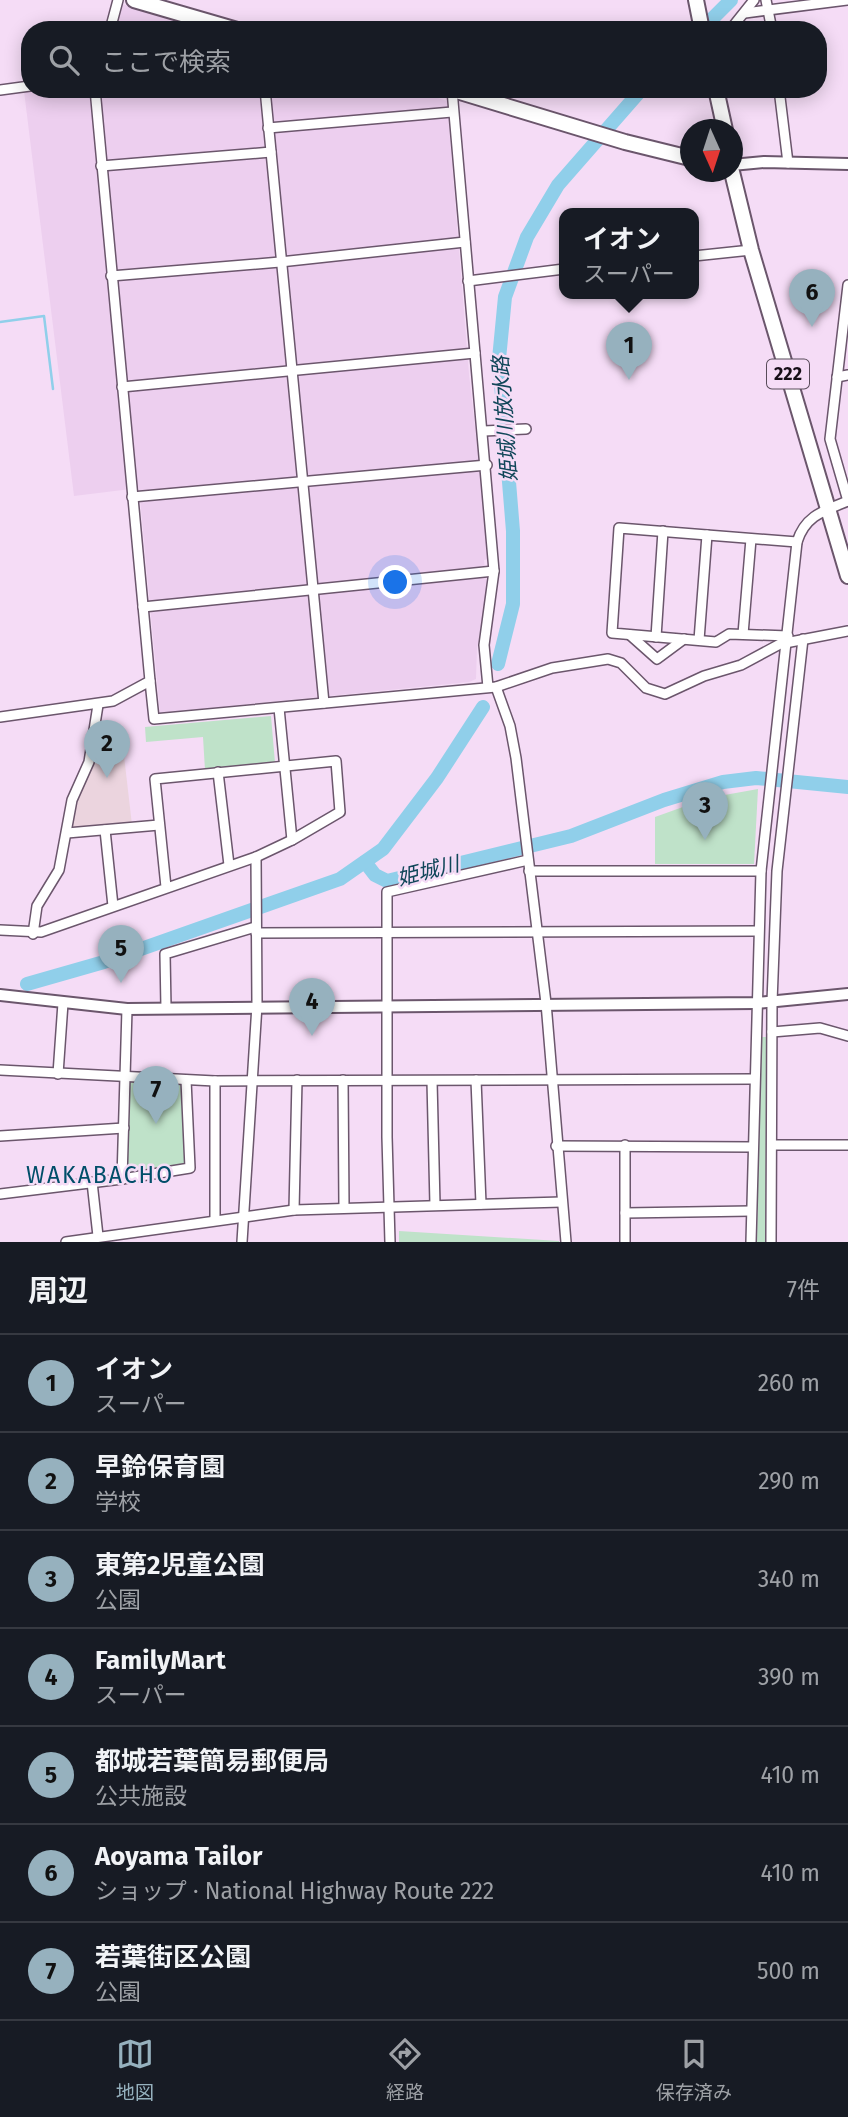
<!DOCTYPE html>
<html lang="ja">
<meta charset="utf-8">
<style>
:root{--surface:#171b24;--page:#20242c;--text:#f1f3f6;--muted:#9ea1a6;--line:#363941;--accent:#96b1be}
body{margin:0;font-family:"Fira Sans","Noto Sans JP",sans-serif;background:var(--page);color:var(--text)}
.compass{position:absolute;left:680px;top:119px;width:63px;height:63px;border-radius:50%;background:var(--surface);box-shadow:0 4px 18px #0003;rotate:177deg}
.you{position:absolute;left:396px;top:583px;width:24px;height:24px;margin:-18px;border:5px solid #fff;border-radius:50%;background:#1a73e8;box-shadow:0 0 0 10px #1a73e833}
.badge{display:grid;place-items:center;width:46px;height:46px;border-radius:50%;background:var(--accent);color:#111;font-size:23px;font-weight:700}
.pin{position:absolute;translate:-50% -58px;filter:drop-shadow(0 2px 4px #0008)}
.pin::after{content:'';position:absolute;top:37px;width:24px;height:21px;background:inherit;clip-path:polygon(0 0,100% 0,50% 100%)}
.popup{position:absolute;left:559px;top:208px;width:140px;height:91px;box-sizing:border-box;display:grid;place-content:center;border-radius:14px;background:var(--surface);filter:drop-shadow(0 2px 5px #0005);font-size:23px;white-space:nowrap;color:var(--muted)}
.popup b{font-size:26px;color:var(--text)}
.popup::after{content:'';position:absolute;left:50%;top:100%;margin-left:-14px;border:14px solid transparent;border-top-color:var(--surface)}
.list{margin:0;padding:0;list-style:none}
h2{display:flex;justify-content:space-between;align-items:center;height:91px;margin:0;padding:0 28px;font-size:30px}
h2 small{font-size:23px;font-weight:400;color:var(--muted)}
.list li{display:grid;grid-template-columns:46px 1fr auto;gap:21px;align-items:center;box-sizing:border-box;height:98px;padding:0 28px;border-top:2px solid var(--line)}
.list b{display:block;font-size:26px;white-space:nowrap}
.list p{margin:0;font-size:23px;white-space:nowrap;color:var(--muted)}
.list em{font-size:23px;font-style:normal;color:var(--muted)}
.icon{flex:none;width:38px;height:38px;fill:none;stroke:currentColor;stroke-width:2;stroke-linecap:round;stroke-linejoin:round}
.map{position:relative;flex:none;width:848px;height:1242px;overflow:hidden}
.search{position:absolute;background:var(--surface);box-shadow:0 4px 18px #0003;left:21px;right:21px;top:21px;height:77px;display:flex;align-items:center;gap:18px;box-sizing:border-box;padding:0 24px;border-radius:28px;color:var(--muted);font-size:26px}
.sheet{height:777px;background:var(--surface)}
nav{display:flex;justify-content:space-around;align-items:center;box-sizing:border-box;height:98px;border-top:2px solid var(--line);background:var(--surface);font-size:19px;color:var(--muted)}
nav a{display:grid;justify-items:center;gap:4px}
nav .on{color:var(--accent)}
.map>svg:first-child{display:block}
.built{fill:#edcfef}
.education{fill:#ebd4de}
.green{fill:#bfe2c9}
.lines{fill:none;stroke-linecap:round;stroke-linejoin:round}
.stream{stroke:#90cfea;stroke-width:2.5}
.river{stroke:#90cfea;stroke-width:14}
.minor-casing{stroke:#6b566c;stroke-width:12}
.tertiary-casing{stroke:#6b566c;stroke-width:14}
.trunk-casing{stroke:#6b566c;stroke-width:18}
.minor{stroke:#fff;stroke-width:9}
.tertiary{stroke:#fff;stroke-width:10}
.trunk{stroke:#fff;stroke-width:14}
.labels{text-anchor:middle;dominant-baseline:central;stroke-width:5;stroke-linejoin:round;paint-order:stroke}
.shield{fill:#f5dcf6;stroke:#594c5a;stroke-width:2}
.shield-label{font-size:18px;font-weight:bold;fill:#160e17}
.water-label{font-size:21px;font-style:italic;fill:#104659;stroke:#f5dcf6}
.quarter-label{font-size:23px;letter-spacing:2px;fill:#004e69;stroke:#f5dcf6}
</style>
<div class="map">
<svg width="848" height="1242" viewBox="0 0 848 1242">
<rect width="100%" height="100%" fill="#f5dcf6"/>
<!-- built -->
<g class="built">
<polygon points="122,4 208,30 116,30"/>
<polygon points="45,89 409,89 447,101 469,374 490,559 484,560 487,590 477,649 476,679 469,682 160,713 139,488 74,496 24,91"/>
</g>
<!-- education -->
<polygon class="education" points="97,745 123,747 132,825 71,830 75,801 92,767"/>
<!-- green -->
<g class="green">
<polygon points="271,716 275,763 205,770 203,737 146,742 145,727"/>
<polygon points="758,789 754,864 655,864 655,817 708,798"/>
<polygon points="760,1037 768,1037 767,1242 757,1242"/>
<polygon points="129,1082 183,1084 187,1164 126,1172"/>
<polygon points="399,1231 559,1241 559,1242 399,1242"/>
</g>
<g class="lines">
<!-- stream -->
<polyline class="stream" points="0,322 44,316 53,389"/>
<!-- river -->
<g class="river">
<polyline points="701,30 731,0"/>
<polyline points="498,664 513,604 513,531 499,359 505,297 527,237 558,185 642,89"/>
<polyline points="365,862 375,875 387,881 571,836 664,800 723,782 756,778 848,787"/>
<polyline points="27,984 104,962 340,879 383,849 437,778 483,707"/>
</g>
<!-- minor casing -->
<g class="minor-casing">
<g id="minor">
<polyline points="766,0 772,30"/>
<polyline points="745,13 847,0"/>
<polyline points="110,30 118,0"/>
<polyline points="730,30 754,0"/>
<polyline points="265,89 324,703"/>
<polyline points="779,89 788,163"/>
<polyline points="0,90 30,86"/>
<polyline points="452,90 494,571 484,645 488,687"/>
<polyline points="268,128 452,112"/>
<polyline points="101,166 271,152"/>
<polyline points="694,256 751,250"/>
<polyline points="111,276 280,262 465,242"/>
<polyline points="468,281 564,269"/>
<polyline points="837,377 848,375"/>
<polyline points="122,387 475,353"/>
<polyline points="484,431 526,429"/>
<polyline points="132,497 487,465"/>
<polyline points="848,501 830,439 848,285"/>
<polyline points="143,607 494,571"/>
<polyline points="743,634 751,539"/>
<polyline points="630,635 657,659 684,639"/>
<polyline points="788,636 729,634 716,642 612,633 619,528 797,542"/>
<polyline points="656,637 663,531"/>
<polyline points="699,640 707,535"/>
<polyline points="150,681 154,719 496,687 552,668 608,659 621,663 646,688 665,694 704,676 741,665 780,644 848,631"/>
<polyline points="496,687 510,726 516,758 546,1003 566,1242"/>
<polyline points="279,708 292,840"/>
<polyline points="0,717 113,701 150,681 95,89"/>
<polyline points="218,772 229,865"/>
<polyline points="105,830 113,906"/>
<polyline points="67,833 159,825"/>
<polyline points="529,871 761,871"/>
<polyline points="0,930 41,932 256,857 292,840 340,812 336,761 155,779 166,887"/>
<polyline points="256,933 758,931"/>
<polyline points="33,934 37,906 59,870 72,800 89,762 98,705"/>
<polyline points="166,1008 165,954 255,927"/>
<polyline points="772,1032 820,1028 848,1036"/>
<polyline points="0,1070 215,1081 754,1079"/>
<polyline points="58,1074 63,1003"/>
<polyline points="343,1080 344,1207"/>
<polyline points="476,1080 481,1204"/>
<polyline points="432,1081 435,1205"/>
<polyline points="0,1136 124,1128"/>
<polyline points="772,1145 848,1145"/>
<polyline points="556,1146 753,1147"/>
<polyline points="122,1179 190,1168 186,1080"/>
<polyline points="92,1182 98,1236"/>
<polyline points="0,1194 122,1179 127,1009"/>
<polyline points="294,1210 297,1080"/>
<polyline points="625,1213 751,1211"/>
<polyline points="215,1220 215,1081"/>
<polyline points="66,1242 294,1210 562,1202"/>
<polyline points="242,1242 257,1005 256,857"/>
<polyline points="390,1242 387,1137 387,892 528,860"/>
<polyline points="625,1242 625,1145"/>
<path d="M751 1242 761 871 797 542C805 516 823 511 848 501"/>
<polyline points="771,1242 772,1002 777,871 803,639"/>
</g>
</g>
<!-- tertiary casing -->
<g class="tertiary-casing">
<g id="tertiary">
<polyline points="732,165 764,162 848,164"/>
<polyline points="0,995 127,1009 756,1003 848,994"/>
</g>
</g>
<!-- trunk casing -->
<g class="trunk-casing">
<g id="trunk">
<polyline points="134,0 237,30"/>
<polyline points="696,0 702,30"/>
<polyline points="450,89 625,142 690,158"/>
<polyline points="716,89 725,130"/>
<polyline points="732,172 751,250 848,576"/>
</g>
</g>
<!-- minor -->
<use href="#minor" class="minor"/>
<!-- tertiary -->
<use href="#tertiary" class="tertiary"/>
<!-- trunk -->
<use href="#trunk" class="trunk"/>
</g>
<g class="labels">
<!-- shield labels -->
<rect class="shield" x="767" y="359.5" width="42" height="29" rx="5"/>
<g class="shield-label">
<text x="788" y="374">222</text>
</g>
<!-- water labels -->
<g class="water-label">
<text transform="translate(505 419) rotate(-94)">姫城川放水路</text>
<text transform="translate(428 871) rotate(-14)">姫城川</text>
</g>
<!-- quarter labels -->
<g class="quarter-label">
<text x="100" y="1175">WAKABACHO</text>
</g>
</g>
</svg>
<svg class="compass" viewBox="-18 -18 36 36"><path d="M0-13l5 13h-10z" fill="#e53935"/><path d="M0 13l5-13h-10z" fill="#9ea1a6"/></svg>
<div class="you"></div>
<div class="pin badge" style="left:629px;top:380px">1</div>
<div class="popup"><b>イオン</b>スーパー</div>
<div class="pin badge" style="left:107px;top:778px">2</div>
<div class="pin badge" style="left:705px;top:840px">3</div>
<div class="pin badge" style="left:312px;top:1036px">4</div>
<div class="pin badge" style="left:121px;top:983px">5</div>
<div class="pin badge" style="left:812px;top:327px">6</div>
<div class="pin badge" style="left:156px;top:1124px">7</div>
<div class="search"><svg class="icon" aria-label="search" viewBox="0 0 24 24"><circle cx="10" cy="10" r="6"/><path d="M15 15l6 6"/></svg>ここで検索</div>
</div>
<section class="sheet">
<h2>周辺<small>7件</small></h2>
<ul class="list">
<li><span class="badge">1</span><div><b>イオン</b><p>スーパー</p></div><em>260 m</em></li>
<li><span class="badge">2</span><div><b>早鈴保育園</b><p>学校</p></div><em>290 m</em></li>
<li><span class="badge">3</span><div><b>東第2児童公園</b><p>公園</p></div><em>340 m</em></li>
<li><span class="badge">4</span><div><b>FamilyMart</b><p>スーパー</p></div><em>390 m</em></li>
<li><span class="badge">5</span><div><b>都城若葉簡易郵便局</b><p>公共施設</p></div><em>410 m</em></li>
<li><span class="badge">6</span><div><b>Aoyama Tailor</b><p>ショップ · National Highway Route 222</p></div><em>410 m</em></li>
<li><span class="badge">7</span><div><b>若葉街区公園</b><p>公園</p></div><em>500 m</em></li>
</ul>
</section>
<nav>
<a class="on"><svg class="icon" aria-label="map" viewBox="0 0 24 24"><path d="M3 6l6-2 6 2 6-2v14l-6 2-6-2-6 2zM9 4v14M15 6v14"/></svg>地図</a>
<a><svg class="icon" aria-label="directions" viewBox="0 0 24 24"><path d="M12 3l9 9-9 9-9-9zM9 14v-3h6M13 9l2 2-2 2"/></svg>経路</a>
<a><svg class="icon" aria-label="saved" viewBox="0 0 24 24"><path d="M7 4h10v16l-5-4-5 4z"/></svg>保存済み</a>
</nav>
